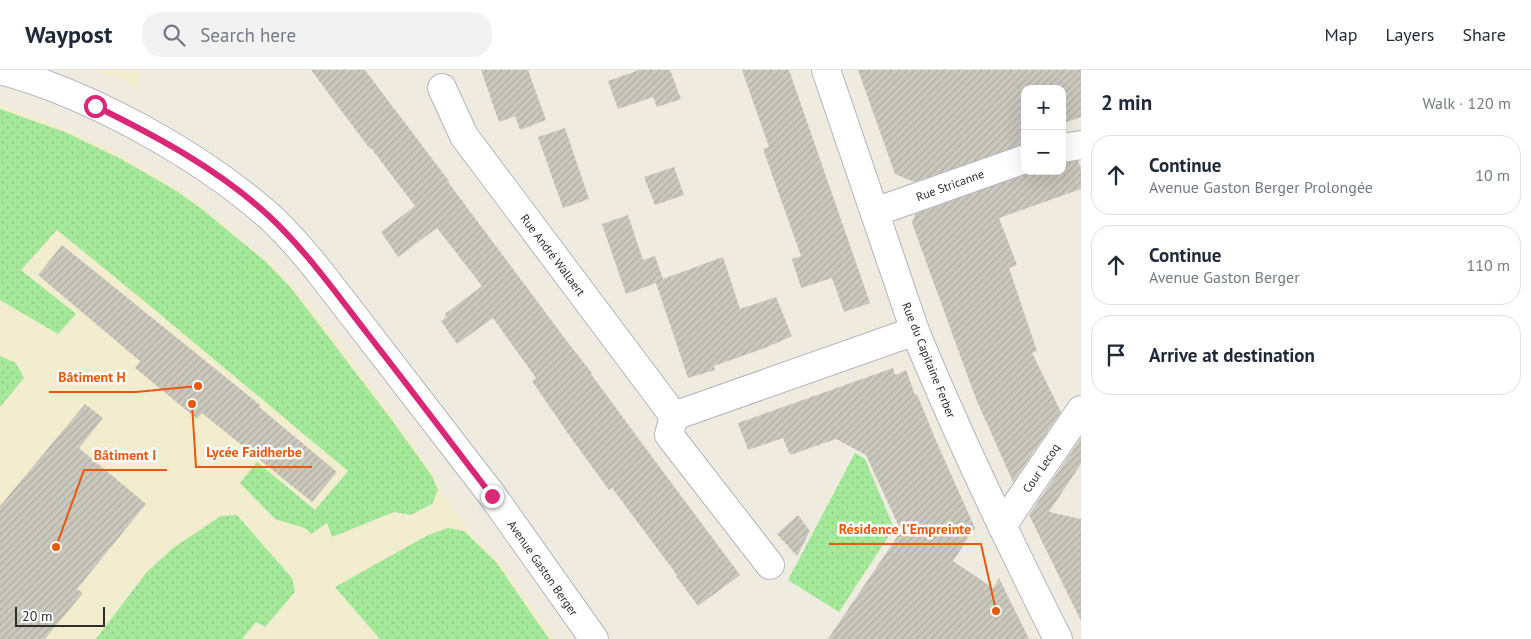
<!DOCTYPE html>
<meta charset="utf-8">
<style>
:root{--surface:#fff;--page:#f2f2f3;--text:#1f2937;--muted:#747a83;--line:#e0e1e3}
body{margin:0;font-family:"PT Sans",sans-serif;background:var(--page);color:var(--text)}
.controls{position:absolute;right:15px;top:15px;display:grid;overflow:hidden;border-radius:10px;box-shadow:0 5px 20px #0002}
.controls button{width:45px;height:45px;display:grid;place-items:center;padding:0;border:0;border-bottom:1px solid var(--line);background:var(--surface);color:var(--text);font:25px sans-serif}
.scale{position:absolute;left:15px;bottom:12px;width:90px;box-sizing:border-box;padding-left:5px;border:2px solid #2d2d2d;border-top:0;font-size:14px;line-height:18px;white-space:nowrap;color:#2d2d2d;-webkit-text-stroke:4px #fff;paint-order:stroke}
.stop{position:absolute;width:15px;height:15px;margin:-11px;border:4px solid #db2777;border-radius:50%;background:#fff}
.stop.end{background:#db2777;border-color:#fff;box-shadow:0 1px 5px #0008}
.list{margin:0;padding:0;list-style:none}
h2{display:flex;justify-content:space-between;align-items:center;height:65px;margin:0;padding:0 20px;font-size:21px}
h2 small{font-size:16px;font-weight:400;color:var(--muted)}
.list li{display:grid;grid-template-columns:32px 1fr auto;gap:15px;align-items:center;box-sizing:border-box;height:80px;margin:0 10px 10px;padding:0 10px;border:1px solid var(--line);border-radius:20px}
.list b{display:block;font-size:19px;white-space:nowrap}
.list p{margin:0;font-size:16px;white-space:nowrap;color:var(--muted)}
.list em{font-size:16px;font-style:normal;color:var(--muted)}
.icon{flex:none;width:28px;height:28px;fill:none;stroke:currentColor;stroke-width:2;stroke-linecap:round;stroke-linejoin:round}
.map{position:relative;flex:none;width:1081px;height:569px;overflow:hidden}
header{display:flex;align-items:center;gap:30px;box-sizing:border-box;height:70px;padding:0 25px;background:var(--surface);border-bottom:1px solid var(--line)}
header strong{font-size:24px}
nav{display:flex;gap:28px;margin-inline-start:auto;font-size:18px}
.search{width:350px;height:45px;background:var(--page);display:flex;align-items:center;gap:12px;box-sizing:border-box;padding:0 18px;border-radius:20px;color:var(--muted);font-size:19px}
main{display:flex}
aside{flex:1;background:var(--surface)}
.map>svg:first-child{display:block}
.education{fill:#f1edce}
.grass{fill:url(#grass-dots)}
.building{fill:url(#building-hatch)}
.lines{fill:none;stroke-linecap:round;stroke-linejoin:round}
.street-casing{stroke:#b3b3c1;stroke-width:30}
.secondary-casing{stroke:#b3b3c1;stroke-width:30}
.street{stroke:#fff;stroke-width:28}
.secondary{stroke:#fff;stroke-width:28}
.route{stroke:#db2777;stroke-width:6}
.labels{text-anchor:middle;dominant-baseline:central;stroke-width:5;stroke-linejoin:round;paint-order:stroke}
.street-label{font-size:12px;fill:#2d2d2d;stroke:#fff}
.leader{fill:none;stroke:#e8590c;stroke-width:2}
.callout-dot{fill:#e8590c;stroke:#fff;stroke-width:2}
.callout-label{font-size:14px;text-anchor:middle;font-weight:bold;fill:#e8590c;stroke:#fff;stroke-width:5;stroke-linejoin:round;paint-order:stroke}
</style>
<header>
<strong>Waypost</strong>
<div class="search"><svg class="icon" aria-label="search" viewBox="0 0 24 24"><circle cx="10" cy="10" r="6"/><path d="M15 15l6 6"/></svg>Search here</div>
<nav><a>Map</a><a>Layers</a><a>Share</a></nav>
</header>
<main>
<div class="map">
<svg width="1081" height="569" viewBox="0 0 1081 569">
<defs>
<pattern id="grass-dots" width="8" height="8" patternUnits="userSpaceOnUse" patternTransform="scale(1.25)"><rect width="8" height="8" fill="#a4e899"/><path d="M2 2h.1M6 6h.1" fill="none" stroke="#8ec784" stroke-width="1.8" stroke-linecap="round"/></pattern>
<pattern id="building-hatch" width="6" height="6" patternUnits="userSpaceOnUse" patternTransform="scale(1.25)"><rect width="6" height="6" fill="#cbc8be"/><path d="M-1 1l2-2M0 6l6-6M5 7l2-2" fill="none" stroke="#afaca4"/></pattern>
</defs>
<rect width="100%" height="100%" fill="#efecdf"/>
<!-- education -->
<g class="education">
<polygon points="94,0 138,0 140,19 123,11"/>
<polygon points="0,35 47,51 122,85 176,117 200,134 272,194 294,217 334,265 433,402 441,421 466,457 501,493 555,569 0,569"/>
</g>
<!-- grass -->
<g class="grass">
<polygon points="0,39 65,62 121,89 175,120 203,140 266,192 291,218 391,349 432,406 438,420 432,434 411,445 394,442 332,467 327,453 311,464 305,458 275,449 240,413 257,392 315,440 348,401 143,230 57,160 21,200 76,244 58,264 0,230"/>
<polygon points="0,286 16,293 24,308 0,337"/>
<polygon points="855,383 865,389 894,458 839,542 788,510"/>
<polygon points="237,445 292,508 295,522 265,557 256,552 242,569 96,569 146,503 173,478 221,446"/>
<polygon points="448,458 464,461 496,492 549,569 380,569 335,517 428,465"/>
</g>
<!-- building -->
<g class="building">
<polygon points="311,0 365,0 449,111 448,112 569,274 592,303 591,304 635,364 740,505 698,536 676,506 677,505 612,418 609,420 569,365 532,311 536,308 493,248 457,274 441,251 446,247 445,244 482,216 437,158 398,187 381,162 415,136 371,78 370,79"/>
<polygon points="481,0 528,0 546,50 520,60 515,46 499,52"/>
<polygon points="639,0 670,0 681,29 657,37 653,27 618,39 608,11"/>
<polygon points="742,0 789,0 870,233 844,242 832,208 801,218 792,189 801,186 763,79 769,77"/>
<polygon points="858,0 1081,0 1081,47 1064,53 1067,61 1062,62 1062,19 1025,19 1025,74 914,112 895,104"/>
<polygon points="565,58 589,129 563,138 538,67"/>
<polygon points="1078,91 1081,98 1081,119 999,148 1017,195 1009,198 1037,281 1032,283 1061,342 1013,412 976,329 912,153 915,144 1034,101 1062,101 1062,93"/>
<polygon points="674,97 684,125 655,135 644,107"/>
<polygon points="628,145 643,190 655,186 663,209 723,187 740,239 776,227 792,266 765,278 714,296 715,300 688,308 656,213 626,224 602,154"/>
<polygon points="62,175 260,335 259,337 337,402 312,432 202,343 197,349 135,298 140,291 38,205"/>
<polygon points="893,298 895,305 906,300 915,325 917,324 937,373 975,458 953,491 993,518 999,508 1029,569 828,569 901,461 866,385 836,369 790,385 783,368 748,380 738,353"/>
<polygon points="85,334 103,348 79,378 146,434 77,519 83,523 45,569 0,569 0,436"/>
<polygon points="1081,368 1081,394 1049,442 1081,449 1081,551 1029,445"/>
<polygon points="798,445 810,461 797,486 777,464"/>
</g>
<g class="lines">
<!-- street casing -->
<g class="street-casing">
<g id="street">
<path d="M0 0C90 24 198 84 268 145 290 165 308 187 326 210L492 425 594 569"/>
<polyline points="442,18 464,66 674,346 915,261"/>
<polyline points="1062,78 1081,75"/>
<polyline points="875,142 1025,89"/>
<polyline points="674,346 669,365 770,495"/>
<polyline points="1002,456 1081,340"/>
</g>
</g>
<!-- secondary casing -->
<g class="secondary-casing">
<path id="secondary" d="M826 0 915 261C958 366 1007 468 1058 569"/>
</g>
<!-- street -->
<use href="#street" class="street"/>
<!-- secondary -->
<use href="#secondary" class="secondary"/>
</g>
<g class="lines">
<!-- route -->
<path class="route" d="M95 36C156 66 220 100 270 147 307 182 336 223 367 263 409 317 450 371 492 426"/>
</g>
<g class="labels">
<!-- street labels -->
<g class="street-label">
<text transform="translate(950 115) rotate(-20)">Rue Stricanne</text>
<text transform="translate(553 185) rotate(53)">Rue André Wallaert</text>
<text transform="translate(929 290) rotate(68)">Rue du Capitaine Ferber</text>
<text transform="translate(1041 398) rotate(-56)">Cour Lecoq</text>
<text transform="translate(543 498) rotate(55)">Avenue Gaston Berger</text>
</g>
</g>
<!-- callouts -->
<path class="leader" d="M198 316L136 322H49M192 334L196 397H312M56 477L84 400H167M996 541L981 474H829"/>
<g class="callout-dot">
<circle cx="198" cy="316" r="5"/>
<circle cx="192" cy="334" r="5"/>
<circle cx="56" cy="477" r="5"/>
<circle cx="996" cy="541" r="5"/>
</g>
<g class="callout-label">
<text x="92" y="312">Bâtiment H</text>
<text x="254" y="387">Lycée Faidherbe</text>
<text x="125" y="390">Bâtiment I</text>
<text x="905" y="464">Résidence l'Empreinte</text>
</g>
</svg>
<div class="controls">
<button>+</button>
<button>−</button>
</div>
<div class="scale">20 m</div>
<div class="stop" style="left:95px;top:36px"></div>
<div class="stop end" style="left:492px;top:426px"></div>
</div>
<aside>
<h2>2 min<small>Walk · 120 m</small></h2>
<ul class="list">
<li><svg class="icon" aria-label="ahead" viewBox="0 0 24 24"><path d="M12 20V5M6 11l6-6 6 6"/></svg><div><b>Continue</b><p>Avenue Gaston Berger Prolongée</p></div><em>10 m</em></li>
<li><svg class="icon" aria-label="ahead" viewBox="0 0 24 24"><path d="M12 20V5M6 11l6-6 6 6"/></svg><div><b>Continue</b><p>Avenue Gaston Berger</p></div><em>110 m</em></li>
<li><svg class="icon" aria-label="arrive" viewBox="0 0 24 24"><path d="M6 21V4h12l-3 4 3 4H6"/></svg><div><b>Arrive at destination</b></div></li>
</ul>
</aside>
</main>
